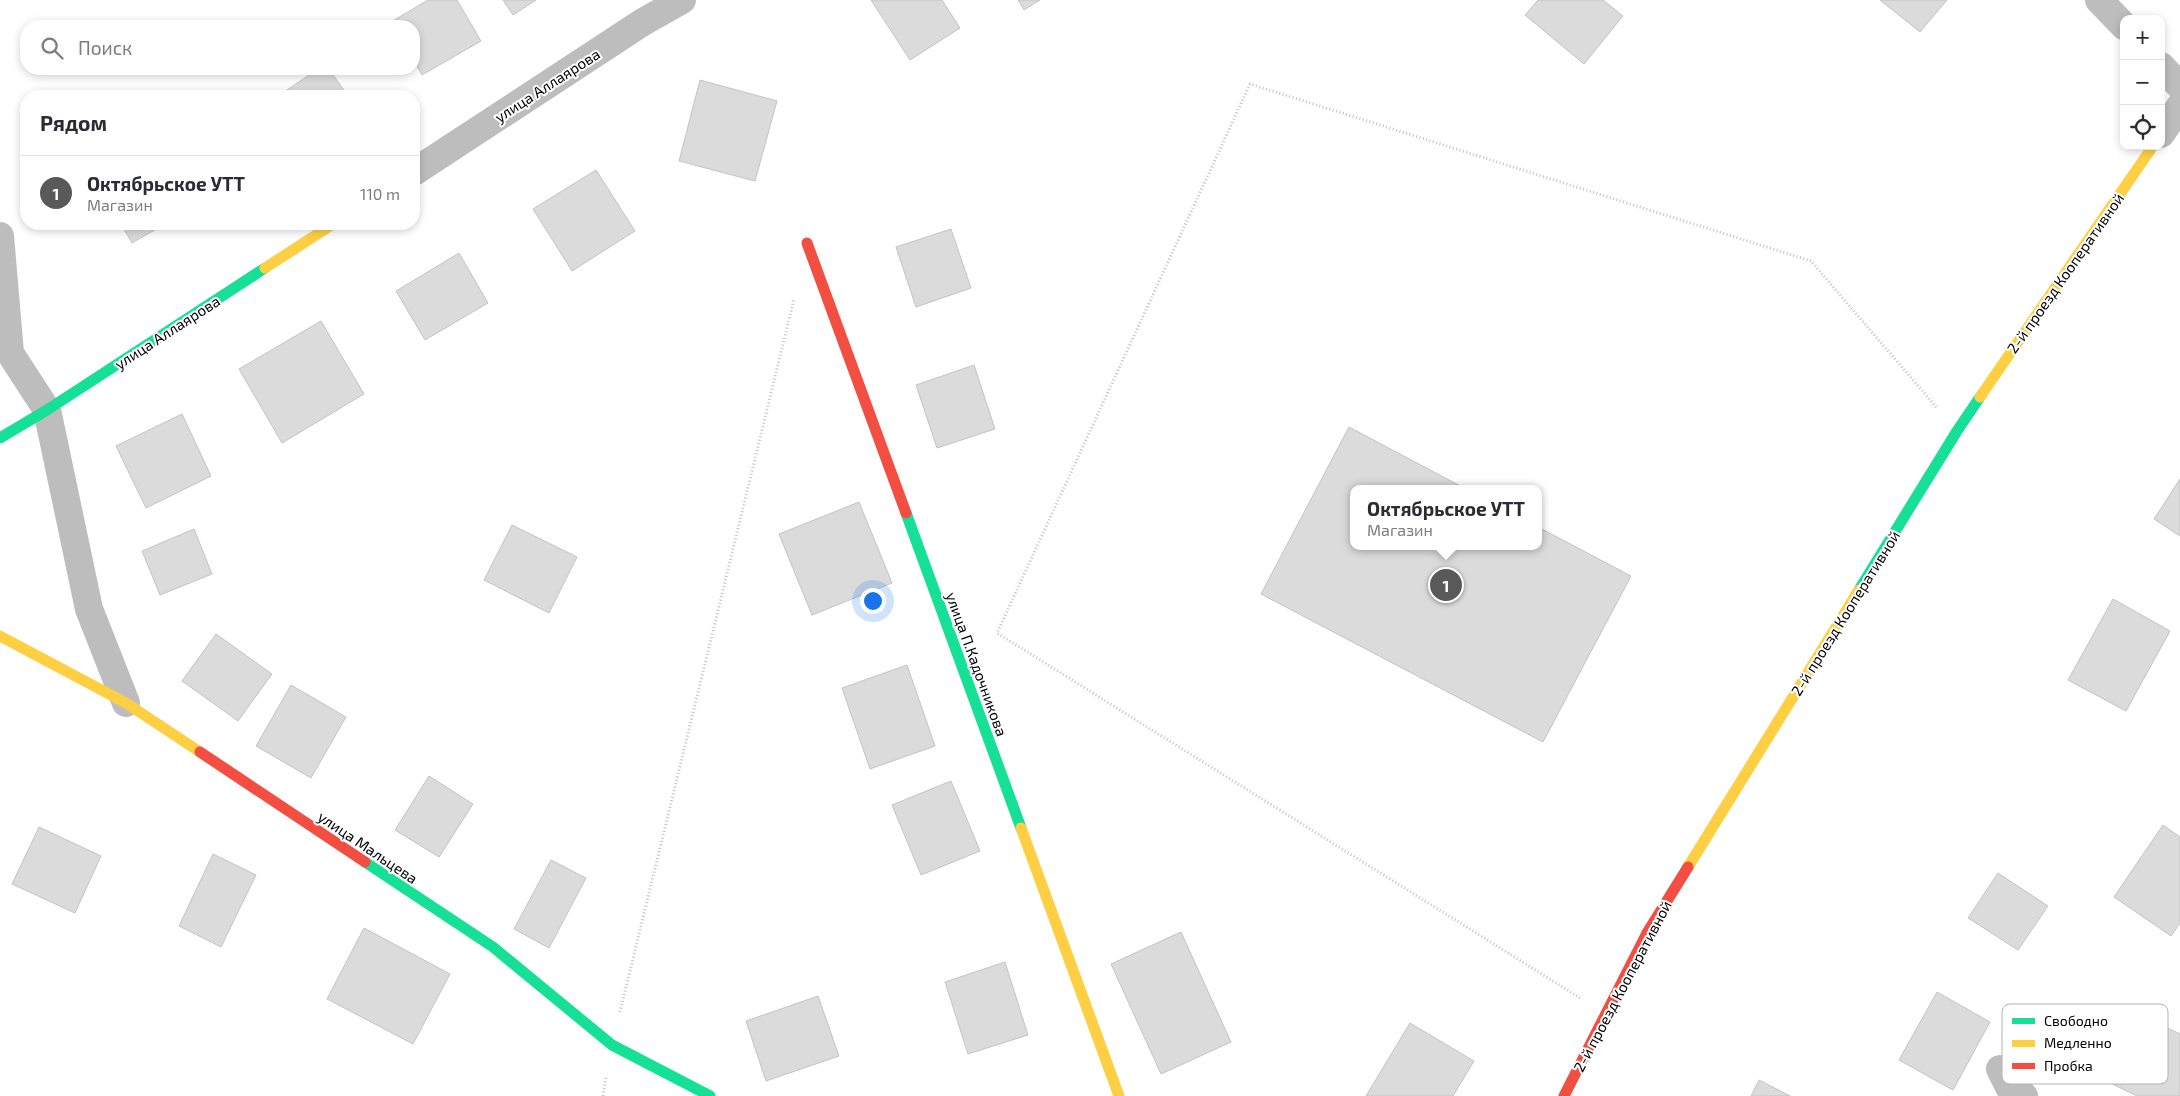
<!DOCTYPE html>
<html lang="ru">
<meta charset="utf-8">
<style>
:root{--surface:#fff;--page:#f7f7f7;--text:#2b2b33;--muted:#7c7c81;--line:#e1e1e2;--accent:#595959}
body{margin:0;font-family:"Exo 2",sans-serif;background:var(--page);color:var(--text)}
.controls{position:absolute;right:15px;top:15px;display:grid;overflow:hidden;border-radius:10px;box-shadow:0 2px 8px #0003}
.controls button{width:45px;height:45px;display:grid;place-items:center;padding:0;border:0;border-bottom:1px solid var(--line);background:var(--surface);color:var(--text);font:25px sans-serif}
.you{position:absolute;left:872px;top:600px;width:18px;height:18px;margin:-12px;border:4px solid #fff;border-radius:50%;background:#1a73e8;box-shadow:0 0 0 8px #1a73e833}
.badge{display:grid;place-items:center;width:32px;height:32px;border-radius:50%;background:var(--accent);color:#fff;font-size:16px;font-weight:700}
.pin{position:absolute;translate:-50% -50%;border:2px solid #fff;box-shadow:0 1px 5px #0006}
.popup{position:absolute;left:1350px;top:485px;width:192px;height:65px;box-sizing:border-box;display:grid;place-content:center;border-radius:10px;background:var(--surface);filter:drop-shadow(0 1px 4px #0005);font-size:16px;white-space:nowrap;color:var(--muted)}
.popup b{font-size:19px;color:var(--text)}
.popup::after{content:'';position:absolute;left:50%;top:100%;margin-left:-10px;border:10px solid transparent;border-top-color:var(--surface)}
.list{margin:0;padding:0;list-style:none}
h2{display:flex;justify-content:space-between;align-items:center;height:65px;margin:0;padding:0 20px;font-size:21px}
h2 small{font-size:16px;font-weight:400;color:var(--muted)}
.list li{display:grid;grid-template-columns:32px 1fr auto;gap:15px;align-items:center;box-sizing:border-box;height:75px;padding:0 20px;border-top:1px solid var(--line)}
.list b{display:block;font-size:19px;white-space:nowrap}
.list p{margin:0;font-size:16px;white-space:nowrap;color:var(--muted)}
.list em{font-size:16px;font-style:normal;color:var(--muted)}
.icon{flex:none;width:28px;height:28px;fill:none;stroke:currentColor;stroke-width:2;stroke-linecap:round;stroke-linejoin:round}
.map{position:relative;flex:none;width:2180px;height:1096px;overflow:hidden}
.search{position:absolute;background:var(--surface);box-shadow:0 2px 8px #0003;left:20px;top:20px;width:400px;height:55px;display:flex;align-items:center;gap:12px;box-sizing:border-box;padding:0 18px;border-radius:20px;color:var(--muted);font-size:19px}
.panel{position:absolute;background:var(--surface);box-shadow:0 2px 8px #0003;left:20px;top:90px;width:400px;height:140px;border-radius:20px}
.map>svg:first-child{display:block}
.building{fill:#dbdbdb;stroke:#c3c3c3}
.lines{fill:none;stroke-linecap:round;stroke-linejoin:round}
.path{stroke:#c2c2c2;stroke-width:3;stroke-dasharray:1 2.5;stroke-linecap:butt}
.street{stroke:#bdbdbd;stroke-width:28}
.fast{stroke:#16e098;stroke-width:11}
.slow{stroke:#ffcf43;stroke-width:11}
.jam{stroke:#f24e42;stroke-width:11}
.labels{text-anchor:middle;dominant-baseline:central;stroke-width:4;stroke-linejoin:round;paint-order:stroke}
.street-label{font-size:15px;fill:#000;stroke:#fff}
.key{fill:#fff;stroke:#b2b2b2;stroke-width:1}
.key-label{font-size:14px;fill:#000}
</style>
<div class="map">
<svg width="2180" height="1096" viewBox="0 0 2180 1096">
<rect width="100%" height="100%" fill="#fff"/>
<!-- building -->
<g class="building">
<polygon points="428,0 457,0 481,41 422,75 414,61 414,26 393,26 391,22"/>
<polygon points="503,0 536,0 513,15"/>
<polygon points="871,0 942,0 960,28 910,60"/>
<polygon points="1018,0 1040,0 1024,10"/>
<polygon points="1538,0 1603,0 1623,16 1584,64 1525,15"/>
<polygon points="1880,0 1947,0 1920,32"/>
<polygon points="318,69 329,69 348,96 282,96 281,94"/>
<polygon points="700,80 777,101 755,181 679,161"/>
<polygon points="596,170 635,231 572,271 533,209"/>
<polygon points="121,224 165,224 132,243"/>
<polygon points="951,229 971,288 916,307 896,247"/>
<polygon points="459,253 488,303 425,340 396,291"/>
<polygon points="321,321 364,394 282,443 239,369"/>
<polygon points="974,365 995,429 937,448 916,385"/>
<polygon points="182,414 211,476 146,508 116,446"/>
<polygon points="1349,427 1466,489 1354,489 1354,546 1538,546 1538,527 1631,576 1543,742 1261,594"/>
<polygon points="2180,479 2180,536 2154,519"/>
<polygon points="859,502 892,583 812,615 779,534"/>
<polygon points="512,525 577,557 549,613 484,580"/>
<polygon points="194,529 212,574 160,595 142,551"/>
<polygon points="2113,599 2170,631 2126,711 2068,680"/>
<polygon points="216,634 272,674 238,721 182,681"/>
<polygon points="907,665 935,746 870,769 842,688"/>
<polygon points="291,685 346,717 311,778 256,746"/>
<polygon points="429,776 473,804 439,857 395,830"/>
<polygon points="951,781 980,851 921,875 892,805"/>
<polygon points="2163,825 2180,837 2180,923 2171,936 2114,897"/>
<polygon points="39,827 101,856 75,913 12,884"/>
<polygon points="213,854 256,875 221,947 179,926"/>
<polygon points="551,860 586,878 549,948 514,929"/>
<polygon points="1998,873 2048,906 2018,950 1968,918"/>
<polygon points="364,928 450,974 413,1044 327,999"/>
<polygon points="1181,932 1231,1042 1161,1074 1111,964"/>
<polygon points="1005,962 1028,1035 968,1054 945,982"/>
<polygon points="1937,992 1990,1022 1953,1090 1899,1060"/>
<polygon points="818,996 839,1056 766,1081 746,1021"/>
<polygon points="2121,1005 2180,1034 2180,1096 2137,1096 2088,1072"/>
<polygon points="1410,1023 1474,1061 1453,1096 1366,1096"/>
<polygon points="1759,1080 1790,1096 1751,1096"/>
</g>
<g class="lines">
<!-- path -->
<g class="path">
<polyline points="1580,998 997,633 1250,84 1811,261 1937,408"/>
<polyline points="620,1012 794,299"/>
<polyline points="603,1096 606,1077"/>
</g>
<!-- street -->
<g class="street">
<polyline points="2099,0 2124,26"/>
<polyline points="2161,66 2180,86"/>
<polyline points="2161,134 2180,106"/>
<polyline points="414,172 643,22 682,0"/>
<polyline points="0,236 10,353 47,410 89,609 126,703"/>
<polyline points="2000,1069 2009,1087 2024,1096"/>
</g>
<!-- fast -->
<g class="fast">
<polyline points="0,438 47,410 265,268"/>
<polyline points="906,513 1021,828"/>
<polyline points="1859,590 1957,431 1980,397"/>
<polyline points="365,862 493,947 612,1045 710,1096"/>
</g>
<!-- slow -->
<g class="slow">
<polyline points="265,268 333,224"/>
<polyline points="1980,397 2153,146"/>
<polyline points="0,636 126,703 200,752"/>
<polyline points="1021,828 1119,1096"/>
<polyline points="1688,867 1859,590"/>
</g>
<!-- jam -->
<g class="jam">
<polyline points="807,243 906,513"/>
<polyline points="200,752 365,862"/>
<polyline points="1564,1096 1647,933 1688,867"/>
</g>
</g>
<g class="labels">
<!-- street labels -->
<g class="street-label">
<text transform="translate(547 85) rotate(-33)">улица Аллаярова</text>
<text transform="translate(2065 273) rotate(-55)">2-й проезд Кооперативной</text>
<text transform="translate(167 332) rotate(-33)">улица Аллаярова</text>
<text transform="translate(1845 613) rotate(-58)">2-й проезд Кооперативной</text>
<text transform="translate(977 664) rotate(70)">улица П.Кадочникова</text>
<text transform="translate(368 847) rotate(34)">улица Мальцева</text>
<text transform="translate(1622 986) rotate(-62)">2-й проезд Кооперативной</text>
</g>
</g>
<!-- legend -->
<rect x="2002" y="1004" width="166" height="80" rx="8" class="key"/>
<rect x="2012" y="1018" width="23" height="6" fill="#16e098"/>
<rect x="2012" y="1040" width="23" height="7" fill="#ffcf43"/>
<rect x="2012" y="1063" width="23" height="6" fill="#f24e42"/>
<g class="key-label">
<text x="2044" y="1026">Свободно</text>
<text x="2044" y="1048">Медленно</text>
<text x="2044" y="1071">Пробка</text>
</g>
</svg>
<div class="controls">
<button>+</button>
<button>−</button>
<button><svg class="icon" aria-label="locate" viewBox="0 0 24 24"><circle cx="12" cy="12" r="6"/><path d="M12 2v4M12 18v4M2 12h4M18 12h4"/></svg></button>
</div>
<div class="you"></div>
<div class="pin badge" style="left:1446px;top:585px">1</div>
<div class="popup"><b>Октябрьское УТТ</b>Магазин</div>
<div class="search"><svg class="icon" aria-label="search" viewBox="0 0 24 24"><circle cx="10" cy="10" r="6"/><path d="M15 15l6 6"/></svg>Поиск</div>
<section class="panel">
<h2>Рядом<small></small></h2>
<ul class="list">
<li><span class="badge">1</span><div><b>Октябрьское УТТ</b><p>Магазин</p></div><em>110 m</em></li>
</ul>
</section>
</div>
